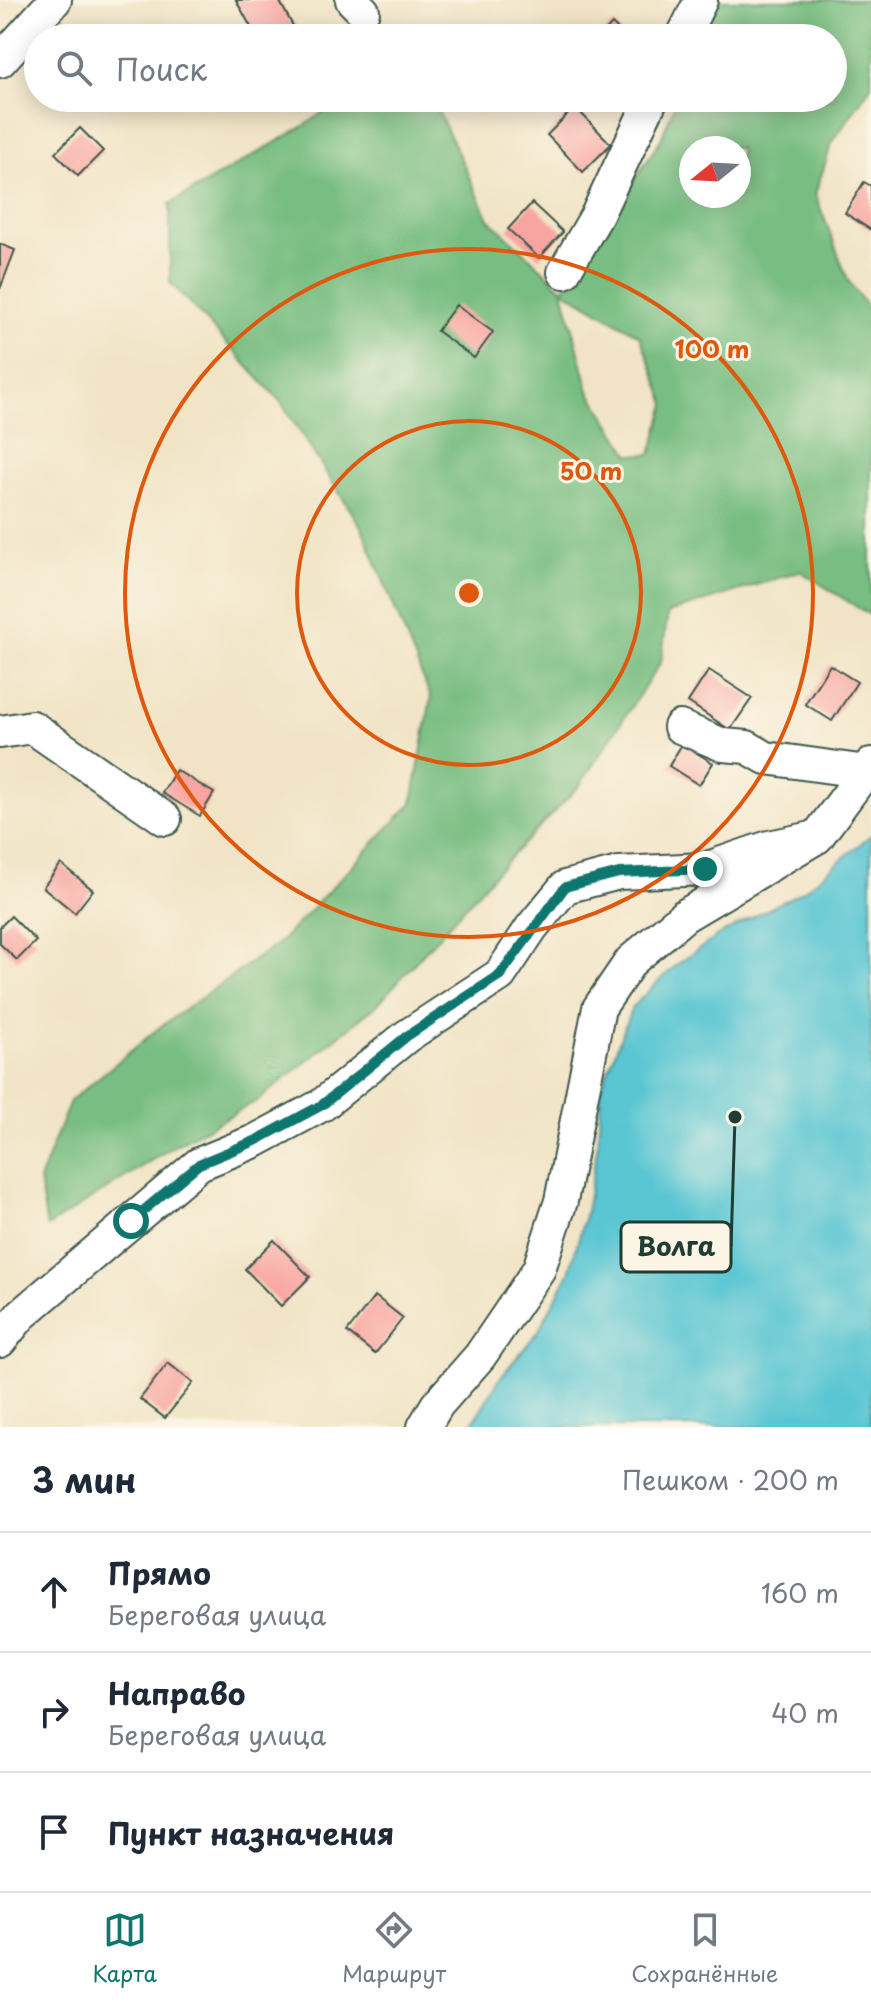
<!DOCTYPE html>
<html lang="ru">
<meta charset="utf-8">
<style>
:root{--surface:#fff;--page:#f2f2f3;--text:#1f2937;--muted:#747a83;--line:#e0e1e3;--accent:#0f766e}
body{margin:0;font-family:"Playpen Sans",sans-serif;background:var(--page);color:var(--text)}
.compass{position:absolute;left:679px;top:136px;width:72px;height:72px;border-radius:50%;background:var(--surface);box-shadow:0 4px 20px #0003;rotate:252deg}
.stop{position:absolute;width:24px;height:24px;margin:-18px;border:6px solid #0f766e;border-radius:50%;background:#fff}
.stop.end{background:#0f766e;border-color:#fff;box-shadow:0 2px 8px #0008}
.list{margin:0;padding:0;list-style:none}
h2{display:flex;justify-content:space-between;align-items:center;height:104px;margin:0;padding:0 32px;font-size:34px}
h2 small{font-size:26px;font-weight:400;color:var(--muted)}
.list li{display:grid;grid-template-columns:52px 1fr auto;gap:24px;align-items:center;box-sizing:border-box;height:120px;padding:0 32px;border-top:2px solid var(--line)}
.list b{display:block;font-size:30px;white-space:nowrap}
.list p{margin:0;font-size:26px;white-space:nowrap;color:var(--muted)}
.list em{font-size:26px;font-style:normal;color:var(--muted)}
.icon{flex:none;width:44px;height:44px;fill:none;stroke:currentColor;stroke-width:2;stroke-linecap:round;stroke-linejoin:round}
.map{position:relative;flex:none;width:871px;height:1427px;overflow:hidden}
.search{position:absolute;background:var(--surface);box-shadow:0 4px 20px #0003;left:24px;right:24px;top:24px;height:88px;display:flex;align-items:center;gap:20px;box-sizing:border-box;padding:0 28px;border-radius:44px;color:var(--muted);font-size:30px}
.sheet{height:464px;background:var(--surface)}
nav{display:flex;justify-content:space-around;align-items:center;box-sizing:border-box;height:112px;border-top:2px solid var(--line);background:var(--surface);font-size:22px;color:var(--muted)}
nav a{display:grid;justify-items:center;gap:4px}
nav .on{color:var(--accent)}
.map>svg:first-child{display:block}
.forest{fill:#78bd81;stroke:#4c7d5a;stroke-width:2;fill-rule:evenodd}
.water{fill:#5ac6d3;stroke:#3c8284;stroke-width:2}
.building{fill:#f8a5a1}
.lines{fill:none;stroke-linecap:round;stroke-linejoin:round}
.minor-casing{stroke:#3e564a;stroke-width:36}
.minor{stroke:#fff;stroke-width:32}
.route{stroke:#0f766e;stroke-width:10}
.ring{fill:none;stroke:#de580e;stroke-width:4}
.centre{fill:#de580e;stroke:#fcf5e5;stroke-width:4}
.ring-label{font-size:24px;text-anchor:middle;font-weight:bold;fill:#de580e;stroke:#fcf5e5;stroke-width:6;stroke-linejoin:round;paint-order:stroke}
.leader{fill:none;stroke:#1f3d34;stroke-width:3}
.callout-dot{fill:#1f3d34;stroke:#fcf5e5;stroke-width:3}
.callout{fill:#fcf5e5;stroke:#1f3d34;stroke-width:3}
.callout-label{font-size:26px;text-anchor:middle;font-weight:bold;fill:#1f3d34}
</style>
<div class="map">
<svg width="871" height="1427" viewBox="0 0 871 1427">
<rect width="100%" height="100%" fill="#fcf5e5"/>
<filter id="ink" filterUnits="userSpaceOnUse"><feTurbulence type="fractalNoise" baseFrequency=".0125" numOctaves="2"/><feDisplacementMap in="SourceGraphic" scale="16" xChannelSelector="R" yChannelSelector="G"/><feConvolveMatrix kernelMatrix="1 2 1 2 8 2 1 2 1" color-interpolation-filters="sRGB"/></filter>
<filter id="wash" filterUnits="userSpaceOnUse"><feTurbulence type="fractalNoise" baseFrequency=".006" numOctaves="4" result="noise"/><feDisplacementMap in="SourceGraphic" scale="32" xChannelSelector="R" yChannelSelector="G"/><feGaussianBlur stdDeviation="1.8" result="paint"/><feColorMatrix in="noise" values="0 0 0 0 0 0 0 0 0 0 0 0 0 0 0 0 0 1.4 0 .05"/><feComposite in="paint" operator="in"/></filter>
<g filter="url(#wash)">
<rect width="100%" height="100%" fill="#f1e4c6"/>
<!-- forest -->
<path class="forest" d="M716 0H871V86L832 143 815 194 848 280 871 313V616L800 571 668 613 661 662 579 786 497 871 376 1006 257 1101 174 1146 47 1227 39 1180 70 1101 160 1027 281 941 412 803 431 698 362 528 280 401 170 282V204L307 124 342 98H432L489 219 563 289 661 139 677 98H833V38H701ZM691 148H739V196H691ZM563 290 640 336 666 404 651 454 630 455 589 391Z"/>
<!-- water -->
<polygon class="water" points="871,835 871,1427 470,1427 502,1375 538,1332 569,1273 586,1212 598,1144 601,1089 632,1007 675,966 719,935 803,891"/>
<g id="blocks">
<!-- building -->
<g class="building">
<polygon points="236,0 279,0 294,28 277,38 257,38"/>
<polygon points="612,24 627,38 599,38"/>
<polygon points="575,107 611,144 583,172 547,135"/>
<polygon points="80,128 103,151 78,176 55,153"/>
<polygon points="864,182 871,186 871,230 845,213"/>
<polygon points="532,203 563,232 539,258 508,229"/>
<polygon points="0,244 15,250 0,289"/>
<polygon points="456,305 493,332 474,358 437,331"/>
<polygon points="830,665 857,682 832,721 805,704"/>
<polygon points="709,670 752,698 730,730 688,702"/>
<polygon points="682,744 713,763 699,785 669,766"/>
<polygon points="176,770 214,793 200,816 162,793"/>
<polygon points="61,864 93,890 75,913 43,887"/>
<polygon points="11,916 36,941 17,960 0,944 0,927"/>
<polygon points="274,1240 310,1277 281,1306 245,1269"/>
<polygon points="375,1296 403,1318 375,1354 347,1332"/>
<polygon points="168,1363 193,1383 165,1418 140,1399"/>
</g>
</g>
</g>
<g filter="url(#ink)">
<use href="#blocks" fill-opacity="0" stroke="#3e564a" stroke-width="2"/>
<g class="lines">
<!-- minor casing -->
<g class="minor-casing">
<g id="minor">
<polyline points="352,0 363,11"/>
<polyline points="682,38 701,0"/>
<polyline points="0,61 55,0"/>
<polyline points="564,272 597,215 652,98"/>
<polyline points="680,727 723,745 747,747 766,758 867,772"/>
<polyline points="0,732 32,727 165,819"/>
<polyline points="0,1341 21,1315 199,1164 255,1141 322,1105 407,1036 500,975 532,927 565,887 619,873 705,869 769,847 817,837"/>
<polyline points="424,1427 437,1405 480,1356 539,1269 561,1201 599,1008 631,961 684,916 817,837 871,764"/>
</g>
</g>
<!-- minor -->
<use href="#minor" class="minor"/>
</g>
</g>
<g class="lines" filter="url(#ink)">
<!-- route -->
<polyline class="route" points="131,1221 199,1164 255,1141 322,1105 407,1036 500,975 565,887 619,873 705,869"/>
</g>
<!-- distance rings -->
<g class="ring">
<circle cx="469" cy="593" r="172"/>
<circle cx="469" cy="593" r="344"/>
</g>
<circle cx="469" cy="593" r="12" class="centre"/>
<g class="ring-label">
<text x="712" y="358">100 m</text>
<text x="591" y="480">50 m</text>
</g>
<!-- callouts -->
<path class="leader" d="M735 1117L731 1247"/>
<circle class="callout-dot" cx="735" cy="1117" r="8"/>
<rect class="callout" x="621" y="1222" width="110" height="50" rx="8"/>
<g class="callout-label">
<text x="676" y="1256">Волга</text>
</g>
</svg>
<svg class="compass" viewBox="-18 -18 36 36"><path d="M0-13l5 13h-10z" fill="#e53935"/><path d="M0 13l5-13h-10z" fill="#747a83"/></svg>
<div class="stop" style="left:131px;top:1221px"></div>
<div class="stop end" style="left:705px;top:869px"></div>
<div class="search"><svg class="icon" aria-label="search" viewBox="0 0 24 24"><circle cx="10" cy="10" r="6"/><path d="M15 15l6 6"/></svg>Поиск</div>
</div>
<section class="sheet">
<h2>3 мин<small>Пешком · 200 m</small></h2>
<ul class="list">
<li><svg class="icon" aria-label="ahead" viewBox="0 0 24 24"><path d="M12 20V5M6 11l6-6 6 6"/></svg><div><b>Прямо</b><p>Береговая улица</p></div><em>160 m</em></li>
<li><svg class="icon" aria-label="right" viewBox="0 0 24 24"><path d="M7 20v-9h11M14 6l5 5-5 5"/></svg><div><b>Направо</b><p>Береговая улица</p></div><em>40 m</em></li>
<li><svg class="icon" aria-label="arrive" viewBox="0 0 24 24"><path d="M6 21V4h12l-3 4 3 4H6"/></svg><div><b>Пункт назначения</b></div></li>
</ul>
</section>
<nav>
<a class="on"><svg class="icon" aria-label="map" viewBox="0 0 24 24"><path d="M3 6l6-2 6 2 6-2v14l-6 2-6-2-6 2zM9 4v14M15 6v14"/></svg>Карта</a>
<a><svg class="icon" aria-label="directions" viewBox="0 0 24 24"><path d="M12 3l9 9-9 9-9-9zM9 14v-3h6M13 9l2 2-2 2"/></svg>Маршрут</a>
<a><svg class="icon" aria-label="saved" viewBox="0 0 24 24"><path d="M7 4h10v16l-5-4-5 4z"/></svg>Сохранённые</a>
</nav>
